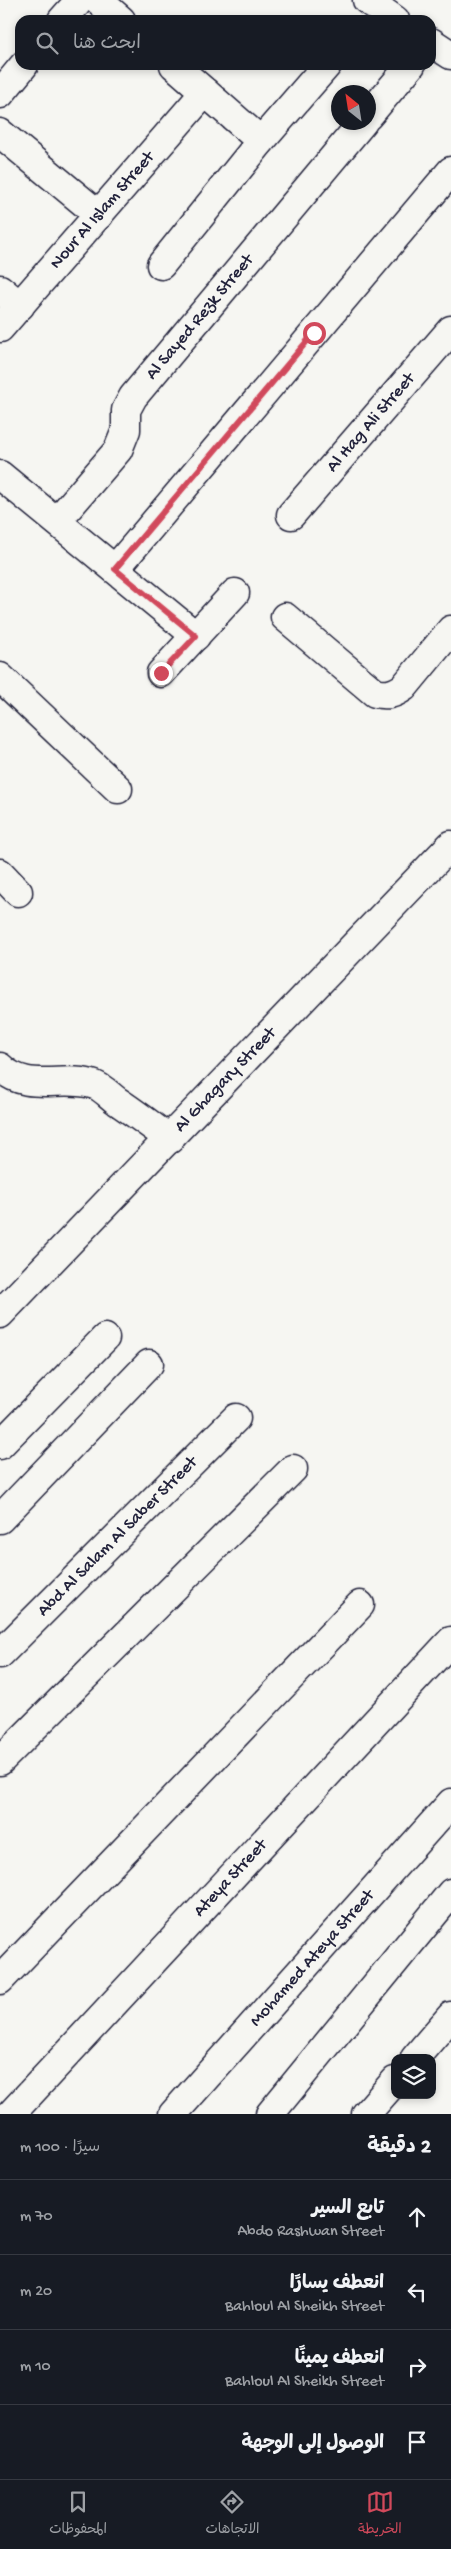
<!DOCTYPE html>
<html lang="ar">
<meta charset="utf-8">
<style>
:root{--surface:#171b24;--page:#242831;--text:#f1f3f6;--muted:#9ea1a6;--line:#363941;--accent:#d1495b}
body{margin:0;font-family:"Gochi Hand","Playpen Sans Arabic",sans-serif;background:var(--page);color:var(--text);direction:rtl}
.controls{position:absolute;right:15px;bottom:15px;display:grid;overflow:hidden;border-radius:10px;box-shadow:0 2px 8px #0003}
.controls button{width:45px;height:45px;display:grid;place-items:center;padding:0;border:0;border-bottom:1px solid var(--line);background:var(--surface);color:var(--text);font:25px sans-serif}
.compass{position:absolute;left:331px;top:85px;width:45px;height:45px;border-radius:50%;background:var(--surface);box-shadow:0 2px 8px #0003;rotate:330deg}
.stop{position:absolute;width:15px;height:15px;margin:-11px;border:4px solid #d1495b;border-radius:50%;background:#fff}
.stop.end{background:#d1495b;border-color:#fff;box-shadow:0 1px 5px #0008}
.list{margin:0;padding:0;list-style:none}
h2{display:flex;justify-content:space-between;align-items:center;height:65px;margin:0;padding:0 20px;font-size:21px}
h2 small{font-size:16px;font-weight:400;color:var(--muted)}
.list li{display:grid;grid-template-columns:32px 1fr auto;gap:15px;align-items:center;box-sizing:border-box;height:75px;padding:0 20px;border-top:1px solid var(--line)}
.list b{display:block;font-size:19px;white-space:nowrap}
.list p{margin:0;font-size:16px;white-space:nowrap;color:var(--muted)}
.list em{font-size:16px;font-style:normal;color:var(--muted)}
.icon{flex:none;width:28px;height:28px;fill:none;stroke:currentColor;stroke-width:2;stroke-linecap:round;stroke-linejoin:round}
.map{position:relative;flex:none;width:451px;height:2114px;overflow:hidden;direction:ltr}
.search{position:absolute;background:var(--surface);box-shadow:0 2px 8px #0003;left:15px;right:15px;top:15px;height:55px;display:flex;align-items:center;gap:12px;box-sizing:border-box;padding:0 18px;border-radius:15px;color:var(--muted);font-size:19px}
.sheet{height:365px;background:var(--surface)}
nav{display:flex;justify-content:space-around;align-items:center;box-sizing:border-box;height:70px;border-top:1px solid var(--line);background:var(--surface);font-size:14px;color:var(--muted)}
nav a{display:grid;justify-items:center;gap:2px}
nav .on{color:var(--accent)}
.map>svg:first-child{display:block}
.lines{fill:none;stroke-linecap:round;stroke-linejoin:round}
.street-casing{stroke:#22223b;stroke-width:31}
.street{stroke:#f6f6f2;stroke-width:28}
.route{stroke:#d1495b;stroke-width:6}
.labels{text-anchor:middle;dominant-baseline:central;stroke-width:4;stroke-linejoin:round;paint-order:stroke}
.street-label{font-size:18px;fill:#22223b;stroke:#f6f6f2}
</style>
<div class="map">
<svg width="451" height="2114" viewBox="0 0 451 2114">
<rect width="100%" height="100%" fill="#f6f6f2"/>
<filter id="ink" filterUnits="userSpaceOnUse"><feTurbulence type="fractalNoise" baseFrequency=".02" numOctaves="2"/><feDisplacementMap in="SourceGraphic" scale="10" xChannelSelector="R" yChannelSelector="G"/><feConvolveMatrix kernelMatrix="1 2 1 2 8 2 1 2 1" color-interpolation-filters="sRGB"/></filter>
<g filter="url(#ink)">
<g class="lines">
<!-- street casing -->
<g class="street-casing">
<g id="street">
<polyline points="98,0 121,20"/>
<polyline points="367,0 395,20"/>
<polyline points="62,20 80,0"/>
<polyline points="431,42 451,55"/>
<polyline points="174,65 261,141"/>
<polyline points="0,94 24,65"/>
<polyline points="368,116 411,65"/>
<polyline points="0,133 99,215"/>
<polyline points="161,265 261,141 327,65"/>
<polyline points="0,289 20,306"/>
<path id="s1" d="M0 328 205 92"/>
<polyline points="0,475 196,636"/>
<path id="s2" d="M291 515 451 330"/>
<path id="s3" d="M57 521 118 450 126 430V410L133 397 363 122"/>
<polyline points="115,569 451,171"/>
<path d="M285 617 375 693C387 696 394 694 404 687L451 630"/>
<polyline points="161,673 235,593"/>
<polyline points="0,677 118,789"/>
<polyline points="0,873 18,892"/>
<path d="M0 1067C27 1094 64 1074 95 1085 103 1088 110 1096 117 1101 135 1113 152 1126 170 1139"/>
<path id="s4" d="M0 1314 451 845"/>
<polyline points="0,1445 105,1338"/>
<polyline points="0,1519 149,1364"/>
<path id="s5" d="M0 1654 236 1418"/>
<polyline points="0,1761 293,1469"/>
<polyline points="0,1980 360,1605"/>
<polyline points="415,2058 451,2016"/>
<path id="s6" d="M11 2114 451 1641"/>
<path id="s7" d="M173 2114 451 1803"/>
<polyline points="270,2114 451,1893"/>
<polyline points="366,2114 395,2081"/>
</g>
</g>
<!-- street -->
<use href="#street" class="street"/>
</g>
</g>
<g class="lines" filter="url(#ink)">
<!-- route -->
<polyline class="route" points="161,673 196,636 115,569 314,333"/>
</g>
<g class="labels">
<!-- street labels -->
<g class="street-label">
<text stroke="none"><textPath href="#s1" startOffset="156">Nour Al Islam Street</textPath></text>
<text stroke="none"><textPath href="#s3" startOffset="254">Al Sayed Rezk Street</textPath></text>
<text stroke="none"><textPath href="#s2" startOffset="122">Al Hag Ali Street</textPath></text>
<text stroke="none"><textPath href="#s4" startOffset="325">Al Ghagary Street</textPath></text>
<text stroke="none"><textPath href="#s5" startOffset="166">Abd Al Salam Al Saber Street</textPath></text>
<text stroke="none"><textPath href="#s6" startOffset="322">Ateya Street</textPath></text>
<text stroke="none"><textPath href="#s7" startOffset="209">Mohamed Ateya Street</textPath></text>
</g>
</g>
</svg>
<div class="controls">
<button><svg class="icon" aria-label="layers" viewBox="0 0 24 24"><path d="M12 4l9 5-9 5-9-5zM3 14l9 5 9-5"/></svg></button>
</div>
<svg class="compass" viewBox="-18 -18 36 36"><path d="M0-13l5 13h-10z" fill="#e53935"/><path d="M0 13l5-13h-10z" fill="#9ea1a6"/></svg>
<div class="stop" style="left:314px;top:333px"></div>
<div class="stop end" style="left:161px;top:673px"></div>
<div class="search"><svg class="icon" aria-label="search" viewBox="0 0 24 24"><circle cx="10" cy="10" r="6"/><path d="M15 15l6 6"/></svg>ابحث هنا</div>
</div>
<section class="sheet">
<h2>2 دقيقة<small>سيرًا · 100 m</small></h2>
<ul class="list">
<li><svg class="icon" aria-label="ahead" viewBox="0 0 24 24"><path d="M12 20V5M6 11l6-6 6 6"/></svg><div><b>تابع السير</b><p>Abdo Rashwan Street</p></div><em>70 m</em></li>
<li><svg class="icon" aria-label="left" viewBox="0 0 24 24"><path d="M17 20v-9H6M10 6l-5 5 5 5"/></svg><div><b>انعطف يسارًا</b><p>Bahloul Al Sheikh Street</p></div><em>20 m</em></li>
<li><svg class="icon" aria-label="right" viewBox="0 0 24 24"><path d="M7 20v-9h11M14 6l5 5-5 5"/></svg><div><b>انعطف يمينًا</b><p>Bahloul Al Sheikh Street</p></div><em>10 m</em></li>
<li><svg class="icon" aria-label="arrive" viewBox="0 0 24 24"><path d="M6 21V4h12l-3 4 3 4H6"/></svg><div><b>الوصول إلى الوجهة</b></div></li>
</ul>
</section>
<nav>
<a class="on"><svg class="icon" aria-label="map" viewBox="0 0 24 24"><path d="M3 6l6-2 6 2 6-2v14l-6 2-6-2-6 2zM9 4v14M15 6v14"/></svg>الخريطة</a>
<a><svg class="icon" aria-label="directions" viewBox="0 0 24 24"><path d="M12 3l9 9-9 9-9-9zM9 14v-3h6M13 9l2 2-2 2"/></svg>الاتجاهات</a>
<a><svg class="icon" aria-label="saved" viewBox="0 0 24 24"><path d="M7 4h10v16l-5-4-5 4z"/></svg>المحفوظات</a>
</nav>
